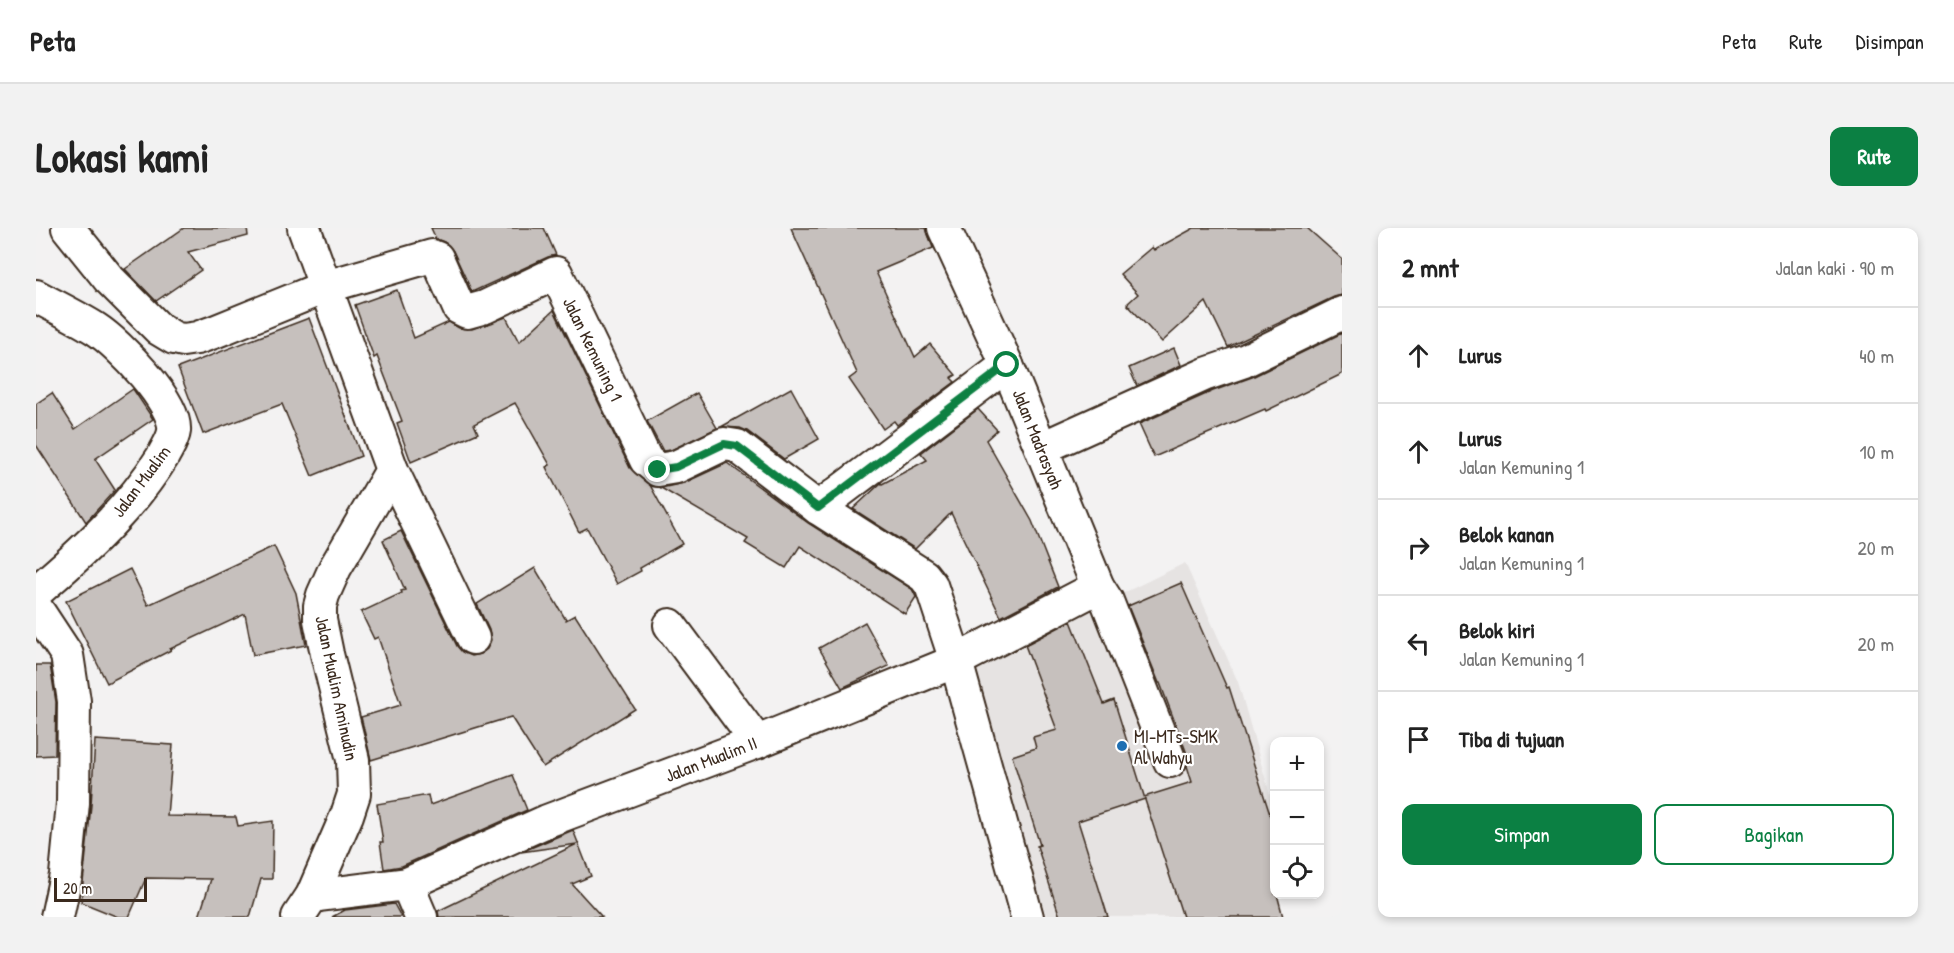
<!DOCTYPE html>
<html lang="id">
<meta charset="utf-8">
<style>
:root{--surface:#fff;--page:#f2f2f2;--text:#222;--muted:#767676;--line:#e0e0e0;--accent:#0b8043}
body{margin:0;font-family:"Patrick Hand",sans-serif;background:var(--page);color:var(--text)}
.controls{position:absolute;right:18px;bottom:18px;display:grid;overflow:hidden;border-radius:12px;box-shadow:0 3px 9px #0003}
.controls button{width:54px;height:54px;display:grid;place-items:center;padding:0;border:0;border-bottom:2px solid var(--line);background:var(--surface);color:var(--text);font:30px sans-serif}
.scale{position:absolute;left:18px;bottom:15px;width:93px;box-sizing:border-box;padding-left:6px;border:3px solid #3b2a1e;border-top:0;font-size:16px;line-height:21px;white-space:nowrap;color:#3b2a1e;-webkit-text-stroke:4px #fff;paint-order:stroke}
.stop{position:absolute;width:18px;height:18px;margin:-14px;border:4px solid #0b8043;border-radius:50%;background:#fff}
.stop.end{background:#0b8043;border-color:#fff;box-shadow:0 2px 6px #0008}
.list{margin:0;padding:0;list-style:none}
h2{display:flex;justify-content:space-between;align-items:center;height:78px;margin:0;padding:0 24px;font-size:26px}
h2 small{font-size:20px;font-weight:400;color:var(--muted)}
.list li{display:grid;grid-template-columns:39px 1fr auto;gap:18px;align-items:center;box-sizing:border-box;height:96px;padding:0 24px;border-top:2px solid var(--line)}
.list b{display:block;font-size:22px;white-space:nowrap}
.list p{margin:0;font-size:20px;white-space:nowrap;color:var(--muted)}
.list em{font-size:20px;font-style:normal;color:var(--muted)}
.actions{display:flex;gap:12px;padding:18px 24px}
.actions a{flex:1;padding:14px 0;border:2px solid var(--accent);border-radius:12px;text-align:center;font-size:21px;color:var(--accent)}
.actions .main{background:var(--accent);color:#fff}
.icon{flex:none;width:33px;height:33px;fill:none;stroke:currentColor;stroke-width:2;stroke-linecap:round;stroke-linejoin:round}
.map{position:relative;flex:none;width:1306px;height:689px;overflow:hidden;border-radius:12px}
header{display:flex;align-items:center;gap:36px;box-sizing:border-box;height:84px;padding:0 30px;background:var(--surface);border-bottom:2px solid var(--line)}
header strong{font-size:28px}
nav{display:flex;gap:33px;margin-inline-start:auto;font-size:21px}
.intro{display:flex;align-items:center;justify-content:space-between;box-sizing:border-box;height:144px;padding:0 36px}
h1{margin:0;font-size:42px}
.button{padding:15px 27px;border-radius:12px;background:var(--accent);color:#fff;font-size:21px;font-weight:700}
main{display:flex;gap:36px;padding:0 36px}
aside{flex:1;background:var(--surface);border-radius:12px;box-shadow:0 3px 9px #0003}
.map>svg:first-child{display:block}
.built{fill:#e6e3e2}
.building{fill:#c6c0bd;stroke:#3b2a1e;stroke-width:1.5}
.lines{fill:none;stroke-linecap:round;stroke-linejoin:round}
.street-casing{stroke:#3b2a1e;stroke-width:36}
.street{stroke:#fff;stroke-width:32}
.route{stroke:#0b8043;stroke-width:8}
.poi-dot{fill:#1f6fb2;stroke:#fff;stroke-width:2}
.labels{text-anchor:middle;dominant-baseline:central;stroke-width:4.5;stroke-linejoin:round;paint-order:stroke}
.street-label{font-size:18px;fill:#3b2a1e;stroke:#fff}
.poi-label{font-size:18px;fill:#3b2a1e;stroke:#fff;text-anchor:start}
</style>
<header>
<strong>Peta</strong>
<nav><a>Peta</a><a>Rute</a><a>Disimpan</a></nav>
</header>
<div class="intro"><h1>Lokasi kami</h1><a class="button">Rute</a></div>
<main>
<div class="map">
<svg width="1306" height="689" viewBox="0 0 1306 689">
<rect width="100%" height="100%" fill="#f3f2f2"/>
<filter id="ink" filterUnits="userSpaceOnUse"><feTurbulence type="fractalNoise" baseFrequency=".0167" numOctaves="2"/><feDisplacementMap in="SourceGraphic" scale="12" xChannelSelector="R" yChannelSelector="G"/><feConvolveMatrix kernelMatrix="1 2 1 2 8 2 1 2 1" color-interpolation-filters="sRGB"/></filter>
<g filter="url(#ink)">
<!-- built -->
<polygon class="built" points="1149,335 1202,454 1238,581 1238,664 1208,689 1011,689 925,444"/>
<!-- building -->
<g class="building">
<polygon points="148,0 211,0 212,8 152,24 165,42 120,73 89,41"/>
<polygon points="395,0 508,0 520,27 512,29 436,64 417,23 408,14 400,11"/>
<polygon points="755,0 890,0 897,20 840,44 879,129 894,116 920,147 915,150 919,154 861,197 858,193 847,201 813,151 821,145"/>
<polygon points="1158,0 1271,0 1306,31 1306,67 1298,69 1192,119 1170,74 1126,114 1091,76 1102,66 1084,46 1116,19 1118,22"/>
<polygon points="361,62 378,110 413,94 423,100 436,101 470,89 483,114 518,82 594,240 614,257 646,316 604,340 605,343 581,356 551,300 543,304 510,239 514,237 479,175 438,196 442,205 375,234 361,195 366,193 341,128 338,130 319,77"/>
<polygon points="273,90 325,228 276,248 246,176 167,206 142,140"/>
<polygon points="1306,105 1306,146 1230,183 1229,181 1118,229 1103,196 1177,163 1216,149"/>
<polygon points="1138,120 1145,137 1101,158 1093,140"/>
<polygon points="755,160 783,211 748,231 711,203 704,200 685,199"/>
<polygon points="97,161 117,191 59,231 79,262 50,294 0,217 0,176 16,165 39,201"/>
<polygon points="661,165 681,200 635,222 627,223 611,193"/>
<polygon points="942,181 961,202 950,212 996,293 1022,359 965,389 915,285 879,321 817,281 845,255 846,256 891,232 885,225"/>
<polygon points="691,235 772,295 876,361 880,369 869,386 764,318 750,340 709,315 712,311 625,260 648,255"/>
<polygon points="365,303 421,418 426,424 435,428 444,426 451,421 455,412 453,402 441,376 499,340 530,392 539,387 599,481 507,539 475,489 335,532 325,489 365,477 342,409 338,411 325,384 366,365 365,363 369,362 347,312"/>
<polygon points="238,318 260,365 270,417 217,427 209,386 134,421 135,422 71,455 30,373 94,341 112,377"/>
<polygon points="1145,355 1191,460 1193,459 1239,602 1239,666 1241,666 1247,689 1147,689 1108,569 1156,554 1151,538 1151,526 1124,455 1123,455 1092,378"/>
<polygon points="1035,393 1068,476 1078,472 1109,571 1042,593 1072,689 1024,689 1001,618 1004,617 976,528 1000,520 997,509 1021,502 989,417"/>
<polygon points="829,394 853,438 806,460 783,420"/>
<polygon points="0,437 14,437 20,474 19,527 0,528"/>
<polygon points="59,512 137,517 131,588 200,589 202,598 237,593 236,651 225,651 214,689 163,689 175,651 110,650 93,689 82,689 45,674 55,577"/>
<polygon points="477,547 491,582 366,638 348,641 344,614 347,614 341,576 392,567 394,577"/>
<polygon points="537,602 555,648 536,656 566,689 403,689 402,683 541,616 485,624"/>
<polygon points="358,676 365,689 296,689 309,682"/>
</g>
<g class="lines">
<!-- street casing -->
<g class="street-casing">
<g id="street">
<polyline points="32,0 73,51 123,101 138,110 147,112 161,110 178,104 289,59 396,28 401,30 423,80 431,84 449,79 520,45 610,232 622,242 640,239 688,216 701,218 782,280 888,348 895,357 920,433 991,689"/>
<polyline points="908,0 971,137 1062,359 1071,373 1134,533"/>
<path d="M0 68C20 79 41 89 60 101 83 116 141 175 138 203 137 212 131 220 127 228 94 281 47 324 0 364"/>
<polyline points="1006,220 1170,146 1208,133 1306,85"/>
<polyline points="356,242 437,410"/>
<polyline points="782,280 971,137"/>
<polyline points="0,380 31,427 38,473 37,575 30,647 21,689"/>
<polyline points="634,397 721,514"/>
<polyline points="371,656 385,689"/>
<polyline points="276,668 371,656 511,593 721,514 920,433 1062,359"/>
<polyline points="262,689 276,668 311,587 318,566 317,532 291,426 284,392 284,378 287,367 299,340 356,242 268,0"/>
</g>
</g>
<!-- street -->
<use href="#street" class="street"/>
</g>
</g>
<g class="lines" filter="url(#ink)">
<!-- route -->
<polyline class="route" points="622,242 640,239 688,216 701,218 782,280 971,137"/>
</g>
<!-- markers -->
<circle class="poi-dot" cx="1086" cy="518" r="6"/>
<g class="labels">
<!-- street labels -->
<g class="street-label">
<text transform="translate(557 121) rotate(64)">Jalan Kemuning 1</text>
<text transform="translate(1002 211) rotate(68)">Jalan Madrasyah</text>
<text transform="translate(105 253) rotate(-53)">Jalan Mualim</text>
<text transform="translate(301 460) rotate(78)">Jalan Mualim Aminudin</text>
<text transform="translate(675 531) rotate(-21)">Jalan Mualim II</text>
</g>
<!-- poi labels -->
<g class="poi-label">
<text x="1098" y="508">MI-MTs-SMK<tspan x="1098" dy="21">Al Wahyu</tspan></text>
</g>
</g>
</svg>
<div class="controls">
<button>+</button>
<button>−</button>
<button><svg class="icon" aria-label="locate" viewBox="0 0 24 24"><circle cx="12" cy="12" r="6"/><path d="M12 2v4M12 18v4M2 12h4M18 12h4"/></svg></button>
</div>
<div class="scale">20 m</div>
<div class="stop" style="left:971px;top:137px"></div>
<div class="stop end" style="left:622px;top:242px"></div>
</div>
<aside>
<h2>2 mnt<small>Jalan kaki · 90 m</small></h2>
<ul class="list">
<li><svg class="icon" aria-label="ahead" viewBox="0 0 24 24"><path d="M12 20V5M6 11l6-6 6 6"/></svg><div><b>Lurus</b></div><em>40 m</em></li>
<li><svg class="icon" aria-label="ahead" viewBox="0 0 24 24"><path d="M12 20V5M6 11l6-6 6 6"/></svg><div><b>Lurus</b><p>Jalan Kemuning 1</p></div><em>10 m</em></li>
<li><svg class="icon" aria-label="right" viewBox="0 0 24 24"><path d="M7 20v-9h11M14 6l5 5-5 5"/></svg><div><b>Belok kanan</b><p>Jalan Kemuning 1</p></div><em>20 m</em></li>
<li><svg class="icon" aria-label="left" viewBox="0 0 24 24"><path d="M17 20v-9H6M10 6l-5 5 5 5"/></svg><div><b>Belok kiri</b><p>Jalan Kemuning 1</p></div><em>20 m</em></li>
<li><svg class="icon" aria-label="arrive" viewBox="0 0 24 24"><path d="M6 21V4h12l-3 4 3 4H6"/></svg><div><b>Tiba di tujuan</b></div></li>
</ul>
<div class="actions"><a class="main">Simpan</a><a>Bagikan</a></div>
</aside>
</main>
